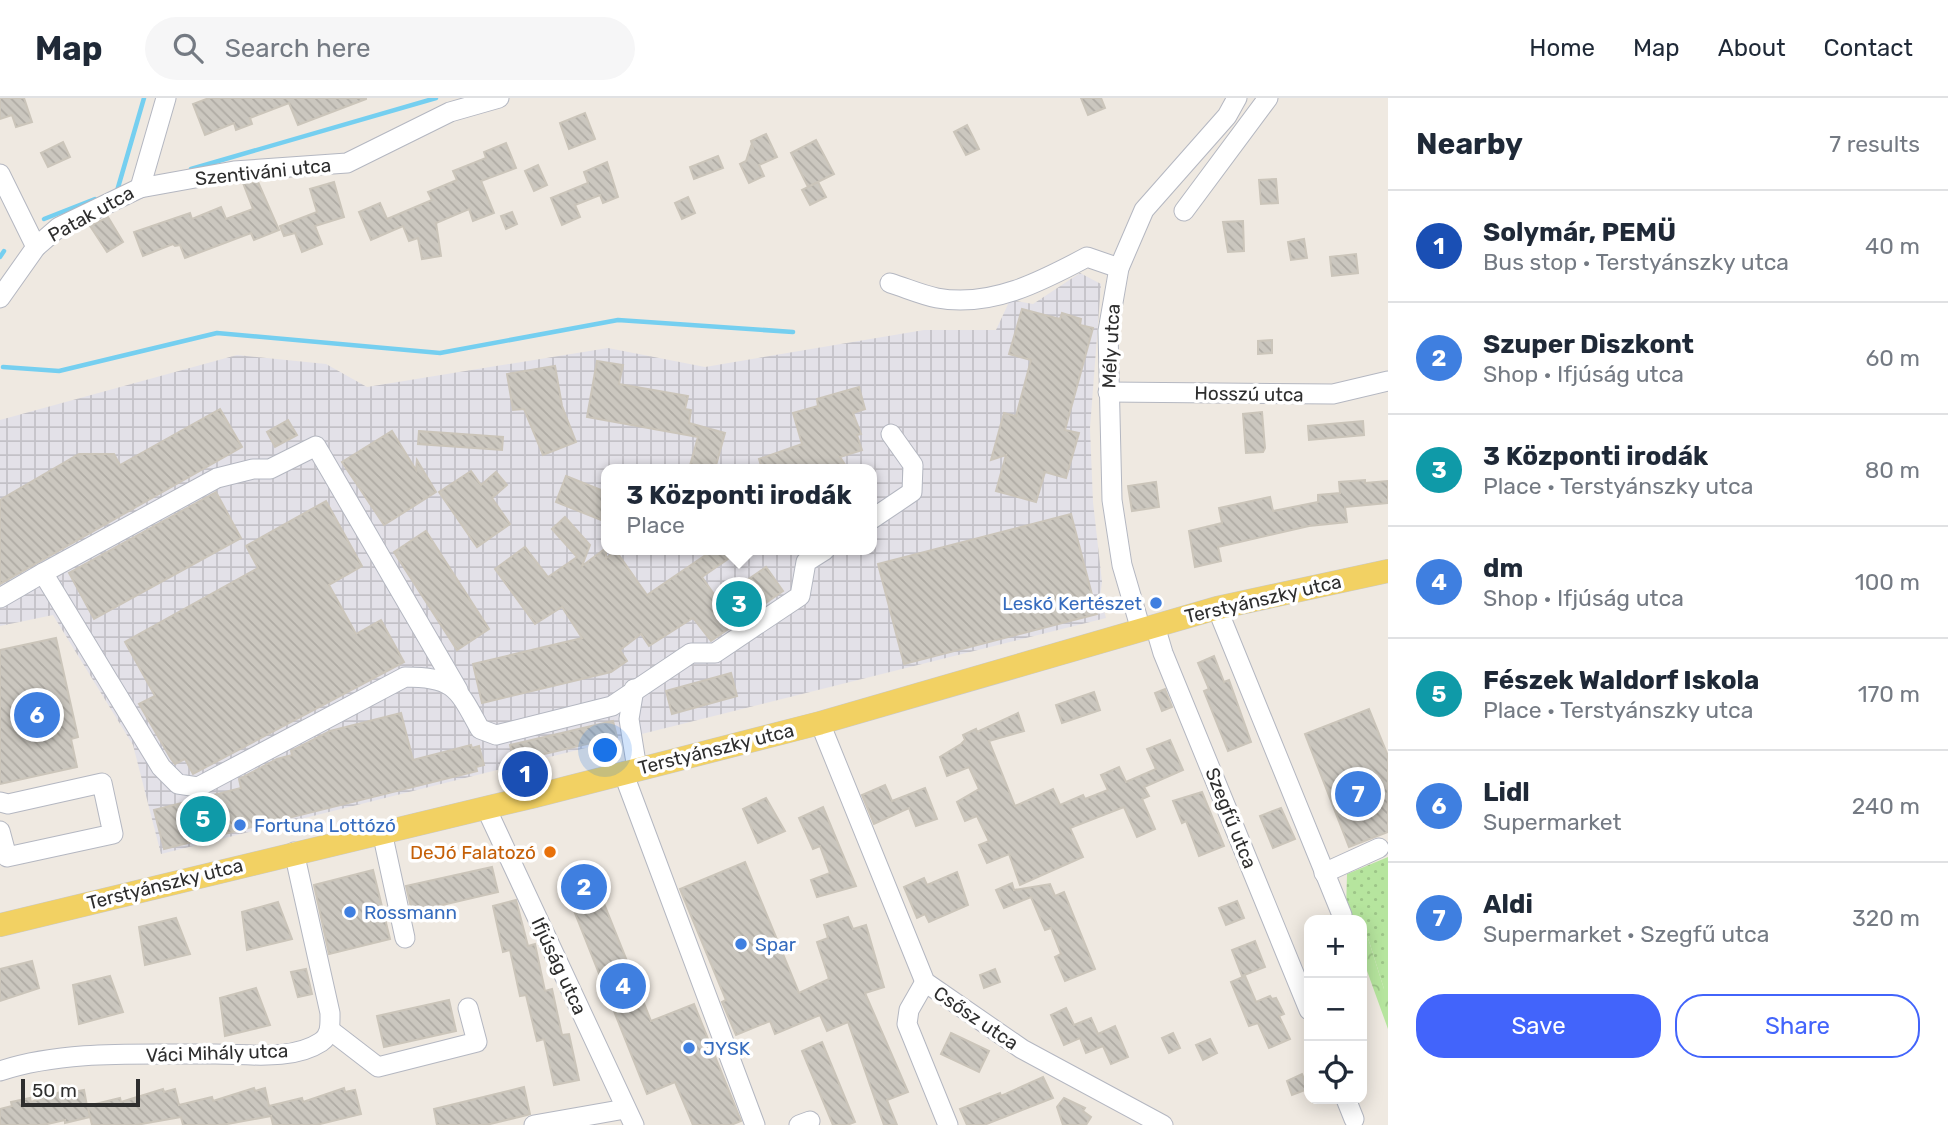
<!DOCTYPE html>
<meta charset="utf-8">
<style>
:root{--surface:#fff;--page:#f6f6f7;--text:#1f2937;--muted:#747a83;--line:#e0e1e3;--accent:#4264fb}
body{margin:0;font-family:Rubik,sans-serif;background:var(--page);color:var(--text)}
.controls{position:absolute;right:21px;bottom:21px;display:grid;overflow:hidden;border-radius:14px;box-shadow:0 4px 18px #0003}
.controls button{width:63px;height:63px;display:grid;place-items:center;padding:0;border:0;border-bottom:2px solid var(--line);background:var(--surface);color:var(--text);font:35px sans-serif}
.scale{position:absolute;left:21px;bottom:18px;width:119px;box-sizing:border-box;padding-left:7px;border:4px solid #2e2e2e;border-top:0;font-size:19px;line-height:24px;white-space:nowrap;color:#2e2e2e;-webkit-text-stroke:5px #fff;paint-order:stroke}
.you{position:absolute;left:606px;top:653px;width:24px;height:24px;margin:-18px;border:5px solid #fff;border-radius:50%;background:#1a73e8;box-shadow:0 0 0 10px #1a73e833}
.badge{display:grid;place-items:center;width:46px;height:46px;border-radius:50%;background:var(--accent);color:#fff;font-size:23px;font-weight:700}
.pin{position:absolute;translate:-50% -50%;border:4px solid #fff;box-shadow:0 2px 7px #0006}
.popup{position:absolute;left:601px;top:366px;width:276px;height:91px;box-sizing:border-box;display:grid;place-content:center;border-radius:14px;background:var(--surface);filter:drop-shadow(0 2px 5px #0005);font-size:23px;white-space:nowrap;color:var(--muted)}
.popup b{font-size:26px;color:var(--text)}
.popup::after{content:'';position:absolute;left:50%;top:100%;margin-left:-14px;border:14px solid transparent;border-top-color:var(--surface)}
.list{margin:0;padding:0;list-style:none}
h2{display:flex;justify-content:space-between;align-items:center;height:91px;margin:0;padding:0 28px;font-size:30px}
h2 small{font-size:23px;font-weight:400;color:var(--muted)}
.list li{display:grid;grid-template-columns:46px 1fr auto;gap:21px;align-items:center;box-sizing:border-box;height:112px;padding:0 28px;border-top:2px solid var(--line)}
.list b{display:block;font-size:26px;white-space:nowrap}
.list p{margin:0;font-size:23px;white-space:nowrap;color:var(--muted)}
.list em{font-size:23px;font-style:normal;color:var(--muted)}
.actions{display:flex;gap:14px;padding:21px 28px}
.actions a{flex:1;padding:16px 0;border:2px solid var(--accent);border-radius:28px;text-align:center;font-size:24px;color:var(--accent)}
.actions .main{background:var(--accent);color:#fff}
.icon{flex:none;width:38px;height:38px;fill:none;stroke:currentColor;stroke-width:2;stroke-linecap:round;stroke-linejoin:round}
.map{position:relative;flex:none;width:1388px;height:1027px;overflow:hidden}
header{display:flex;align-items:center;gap:42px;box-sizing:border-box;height:98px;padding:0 35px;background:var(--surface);border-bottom:2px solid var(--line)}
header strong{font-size:33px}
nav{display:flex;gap:38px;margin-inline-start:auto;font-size:24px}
.search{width:490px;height:63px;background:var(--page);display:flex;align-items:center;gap:18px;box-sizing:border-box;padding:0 24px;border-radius:38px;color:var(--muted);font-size:26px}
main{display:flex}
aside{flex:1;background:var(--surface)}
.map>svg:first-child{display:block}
.industrial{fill:url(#industrial-grid);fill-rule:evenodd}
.grass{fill:url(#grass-dots)}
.forest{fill:url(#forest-crowns)}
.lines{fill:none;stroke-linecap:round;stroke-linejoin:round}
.stream{stroke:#75cff0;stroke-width:4.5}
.building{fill:url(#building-back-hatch);stroke:#cbc5ba;stroke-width:2}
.minor-casing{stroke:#b4b7c1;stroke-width:21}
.major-casing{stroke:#c9c9c9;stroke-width:24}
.minor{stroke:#fff;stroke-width:19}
.major{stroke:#f2d163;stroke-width:23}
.shop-dot{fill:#3f7fe0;stroke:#fff;stroke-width:2.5}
.food-dot{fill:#e8710a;stroke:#fff;stroke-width:2.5}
.labels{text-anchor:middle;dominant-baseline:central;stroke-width:7;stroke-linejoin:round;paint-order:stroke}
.street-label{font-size:19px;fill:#2e2e2e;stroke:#fff}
.shop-label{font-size:19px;fill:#366cbe;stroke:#fff;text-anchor:start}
.food-label{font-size:19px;fill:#c56008;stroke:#fff;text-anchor:end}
</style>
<header>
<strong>Map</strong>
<div class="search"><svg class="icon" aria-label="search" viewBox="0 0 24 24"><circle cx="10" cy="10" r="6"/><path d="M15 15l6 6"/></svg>Search here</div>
<nav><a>Home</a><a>Map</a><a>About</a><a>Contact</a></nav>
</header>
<main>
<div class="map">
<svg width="1388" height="1027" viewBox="0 0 1388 1027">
<defs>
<pattern id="industrial-grid" width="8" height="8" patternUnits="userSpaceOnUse" patternTransform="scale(1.75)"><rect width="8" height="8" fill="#e3e1e8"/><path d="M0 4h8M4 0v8" fill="none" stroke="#c3c1c7"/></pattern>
<pattern id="grass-dots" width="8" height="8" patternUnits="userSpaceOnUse" patternTransform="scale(1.75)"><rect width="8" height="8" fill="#b6e59e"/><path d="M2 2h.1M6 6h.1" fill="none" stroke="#9dc588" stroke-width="1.8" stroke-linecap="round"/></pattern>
<pattern id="forest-crowns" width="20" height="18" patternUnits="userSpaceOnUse" patternTransform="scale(1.75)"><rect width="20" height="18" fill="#b6e59e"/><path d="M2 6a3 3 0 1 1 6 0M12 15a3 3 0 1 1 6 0" fill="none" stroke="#9dc588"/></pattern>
<pattern id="building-back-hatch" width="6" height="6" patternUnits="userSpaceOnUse" patternTransform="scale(1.75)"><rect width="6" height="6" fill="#cbc7bf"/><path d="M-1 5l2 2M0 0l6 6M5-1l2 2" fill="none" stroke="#afaba4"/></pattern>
</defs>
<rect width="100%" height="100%" fill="#efe9e1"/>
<!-- industrial -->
<path class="industrial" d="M1080 175 1101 186 1090 330 1093 404 1102 484 1100 498 1106 520 161 756 133 647 53 517 0 528V322L237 257 326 266 367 289 608 250 705 269 924 232H996L1010 202 1033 206ZM606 371H872V452H606Z"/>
<!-- grass -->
<polygon class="grass" points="1388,759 1388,891 1384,891 1368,840 1362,836 1362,822 1349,822 1346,814 1347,776"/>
<!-- forest -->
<polygon class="forest" points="1362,836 1368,840 1384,891 1388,891 1388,931 1362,859"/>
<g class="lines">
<!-- stream -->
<g class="stream">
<polyline points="191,71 436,0"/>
<polyline points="117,93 144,0"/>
<polyline points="44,121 95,101"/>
<polyline points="0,159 4,153"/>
<polyline points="3,269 59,273 217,235 440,255 618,222 793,234"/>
</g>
</g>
<!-- building -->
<g class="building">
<polygon points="0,0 24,0 32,24 16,29 12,17 0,21"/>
<polygon points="209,0 366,0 366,1 298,27 289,5 250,20 252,26 236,32 234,25 205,37 193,6"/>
<polygon points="1081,0 1101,0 1105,10 1088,17"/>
<polygon points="585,15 595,41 569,51 560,25"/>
<polygon points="967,27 979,51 966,57 954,34"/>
<polygon points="766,36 777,59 759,67 764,78 749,85 740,66 746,63 751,48 753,50 751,43"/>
<polygon points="816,42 834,76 808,89 791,55"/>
<polygon points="63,44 70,59 48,69 41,55"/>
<polygon points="506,45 516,70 481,83 494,115 473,123 469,111 436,125 441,158 422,161 418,140 409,143 403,128 371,142 359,114 380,105 387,121 432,102 428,94 457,82 453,73 486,60 484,54"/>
<polygon points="718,58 723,70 694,81 690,69"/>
<polygon points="607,64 618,99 603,105 600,97 575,107 580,119 562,127 551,100 588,85 584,74"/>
<polygon points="538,67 547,87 534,93 525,73"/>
<polygon points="1276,81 1278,105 1261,106 1259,82"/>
<polygon points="258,84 279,132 254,142 251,135 185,160 180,147 175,148 173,146 143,158 134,134 190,115 192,121 221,109 226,121 253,111 243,85"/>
<polygon points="334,84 344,119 315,128 322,146 302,154 295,135 284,138 280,128 317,114 310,91"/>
<polygon points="818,84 826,99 810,107 802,92"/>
<polygon points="688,99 695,115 682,121 675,105"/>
<polygon points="512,114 517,126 506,131 501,118"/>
<polygon points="108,119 123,144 107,154 90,128"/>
<polygon points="1243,123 1244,153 1228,154 1223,124"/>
<polygon points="1304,141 1307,160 1291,162 1288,144"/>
<polygon points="1356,156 1358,175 1332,178 1330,159"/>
<polygon points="1022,211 1060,221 1062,215 1081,221 1080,227 1093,230 1065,332 1079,335 1066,380 1045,374 1036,404 996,393 1006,357 991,362 1004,315 1016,318 1031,262 1009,256"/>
<polygon points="1272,242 1272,255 1258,256 1258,243"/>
<polygon points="597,263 623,267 619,286 688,298 685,311 691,312 689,325 725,335 715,371 689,371 698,339 587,319"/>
<polygon points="555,268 562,308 576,344 543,357 524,311 513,312 507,276"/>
<polygon points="859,289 865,311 853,315 861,336 857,337 862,352 840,359 848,371 762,371 759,361 802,346 793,315 818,308 817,301"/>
<polygon points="220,311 242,349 0,486 0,402 79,356 114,356 120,367"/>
<polygon points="1262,314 1265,350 1263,354 1246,355 1243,316"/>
<polygon points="288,322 297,337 275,349 267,334"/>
<polygon points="1363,323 1364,337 1309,342 1308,328"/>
<polygon points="392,333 416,372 417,362 436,394 384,427 342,364"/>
<polygon points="419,333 503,339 502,352 418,346"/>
<polygon points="471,373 481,387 496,374 507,387 492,400 510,426 477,449 439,394"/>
<polygon points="566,378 606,394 606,408 601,422 556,404"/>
<polygon points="1365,382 1365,385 1388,383 1388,405 1345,409 1347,424 1309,428 1218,449 1221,463 1195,469 1189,433 1222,425 1219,410 1270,399 1273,413 1318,404 1318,397 1340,395 1339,384"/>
<polygon points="1156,384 1159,409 1132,413 1128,388"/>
<polygon points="216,394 241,440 94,521 69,475"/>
<polygon points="326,403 362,468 329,487 356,536 381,522 404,564 193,676 185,661 175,666 171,661 139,606 155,598 125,544 258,470 246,448"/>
<polygon points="1071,416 1097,516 904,566 878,466"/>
<polygon points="565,419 590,447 582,468 606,450 606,460 616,453 647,497 713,452 741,452 702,479 718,502 766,469 783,493 711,543 693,520 649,548 641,536 620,552 627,563 611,574 482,605 473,566 582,540 562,509 535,526 495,471 525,449 548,479 577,459 552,431"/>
<polygon points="426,433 489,531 457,552 394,454"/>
<polygon points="56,540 78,639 71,641 77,669 0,686 0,552"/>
<polygon points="1214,558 1224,584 1229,582 1251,644 1228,653 1204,593 1209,591 1198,565"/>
<polygon points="731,575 737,598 672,616 666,593"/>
<polygon points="1165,591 1172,609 1162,613 1155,595"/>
<polygon points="1094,594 1100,612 1062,625 1056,607"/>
<polygon points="1369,611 1388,658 1388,734 1349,749 1305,636"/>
<polygon points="401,615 413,662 471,647 472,650 479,648 484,667 476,669 477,673 164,751 154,712 241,690 239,681 277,661 292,657 291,653 330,633"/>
<polygon points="1018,615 1024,633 989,643 1015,708 1053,691 1060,707 1083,697 1085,701 1108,692 1101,677 1119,669 1126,684 1156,671 1147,651 1170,642 1183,672 1144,689 1149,698 1142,701 1155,731 1137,739 1124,709 1070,730 1083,759 1020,787 1009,756 987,765 979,747 989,743 977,718 965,723 957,704 979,691 969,669 947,678 940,659 961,646 965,642 963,637 976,631 977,634"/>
<polygon points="613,623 617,639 514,663 510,647"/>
<polygon points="885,687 892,703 925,690 937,721 916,728 909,710 874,726 862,697"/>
<polygon points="1202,694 1224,748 1199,758 1186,723 1182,725 1173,703"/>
<polygon points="766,700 785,733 758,745 743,711"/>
<polygon points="823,709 856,788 817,799 811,782 830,775 820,748 813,751 799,720"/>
<polygon points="1281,710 1295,741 1273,750 1260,718"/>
<polygon points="745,764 799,895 829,881 817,844 828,840 824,827 848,819 853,831 866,827 884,889 865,895 908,994 887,1002 897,1027 884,1027 848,924 827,933 820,917 775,936 770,923 736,937 722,904 726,902 680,791"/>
<polygon points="492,769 498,794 412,814 406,788"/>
<polygon points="373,772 390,841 329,856 314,787"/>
<polygon points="591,773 651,923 694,906 741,1023 731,1027 693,1027 675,984 647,996 563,785"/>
<polygon points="957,774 968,807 929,824 925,816 917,820 904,789 924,780 927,787"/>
<polygon points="1012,785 1014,792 1050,786 1055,798 1064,794 1095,871 1065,883 1055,859 1061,856 1051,830 1045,832 1031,799 1004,810 996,792"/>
<polygon points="516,802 528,848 535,846 545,893 552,891 562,937 569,936 579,982 554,987 544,941 537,943 526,897 520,898 510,852 503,854 493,808"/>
<polygon points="1237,803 1244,820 1226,827 1219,810"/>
<polygon points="278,804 292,841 247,852 242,814"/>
<polygon points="176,820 190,856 145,867 139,829"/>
<polygon points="1255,843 1265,869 1242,878 1232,852"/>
<polygon points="32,863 39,890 0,903 0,871"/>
<polygon points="306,871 312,896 298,899 291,874"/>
<polygon points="995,871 1000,884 984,890 980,877"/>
<polygon points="110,878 123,914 79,926 73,887"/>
<polygon points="1245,878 1256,904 1270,898 1272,901 1276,900 1284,916 1279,918 1290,941 1269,950 1258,925 1249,928 1231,884"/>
<polygon points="256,890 270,927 225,938 220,900"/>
<polygon points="449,902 456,933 384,949 377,918"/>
<polygon points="1066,910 1074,927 1091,920 1098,936 1115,928 1128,959 1111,966 1103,948 1086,955 1080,940 1064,947 1051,917"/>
<polygon points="951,935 989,953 979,974 941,956"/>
<polygon points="1173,935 1180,950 1169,955 1162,940"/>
<polygon points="1210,941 1217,955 1203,962 1196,947"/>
<polygon points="822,944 855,1024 847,1027 833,1027 802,953"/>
<polygon points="1302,976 1308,991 1292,997 1287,983"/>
<polygon points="1043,979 1053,1000 984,1027 967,1027 960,1011 1000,995 1001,998"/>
<polygon points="524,989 530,1016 527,1017 486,1027 437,1027 434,1011"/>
<polygon points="72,990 73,994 84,992 87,1008 120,1000 121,1004 163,991 164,994 175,991 179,1007 212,999 213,1003 254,990 255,993 265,990 269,1008 302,1000 303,1004 344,990 345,994 355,992 361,1016 316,1027 273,1027 271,1018 222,1027 183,1027 181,1019 136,1027 92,1027 88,1010 90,1019 65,1025 65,1022 43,1027 0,1027 0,1011 12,1008 11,1004 30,1000 31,1004"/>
<polygon points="1064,1000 1085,1010 1083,1013 1091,1019 1086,1027 1063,1027 1057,1009"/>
</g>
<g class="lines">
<!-- minor casing -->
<g class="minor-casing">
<g id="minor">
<polyline points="0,76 36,149"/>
<polyline points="140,90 166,0"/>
<polyline points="1184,113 1268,0"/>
<path d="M890 185C906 190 922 197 937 200 991 210 1042 183 1087 159L1119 170"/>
<polyline points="0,200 36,149 59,129 140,90 234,73 347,65 450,14 499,0"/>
<polyline points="1108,294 1333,296 1388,283"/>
<polyline points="872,421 912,394 913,367 891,336"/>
<polyline points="43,475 217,380 253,371 270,371 316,348 458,592"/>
<path d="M0 500 43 475 161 669 178 686 198 689 405 579C455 579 458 591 480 631L496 637 612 608 691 555H715L800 498 806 464 825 452"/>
<polyline points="1217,510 1342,817"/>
<polyline points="1155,528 1163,555 1309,912"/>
<polyline points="1141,532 1122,467 1112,402 1108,233 1119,170 1144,112 1227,18 1237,0"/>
<polyline points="634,591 629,621 637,671"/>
<polyline points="820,625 925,884 1022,951 1163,1027"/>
<polyline points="623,674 755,1027"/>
<polyline points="0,704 8,706 102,685 113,736 7,759 0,733"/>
<polyline points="486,710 634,1027"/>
<polyline points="382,734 405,840"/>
<polyline points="1324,775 1379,750"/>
<polyline points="925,884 909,912 907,926 948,1027"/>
<polyline points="330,932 378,969 477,944 468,910"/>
<path d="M0 973C67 951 145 957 215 956 248 956 292 963 321 944 331 937 330 927 330 915L294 754"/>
<polyline points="1346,1001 1354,1021"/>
<polyline points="534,1027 625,1011"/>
<polyline points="799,1027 810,1023"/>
</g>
</g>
<!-- major casing -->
<g class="major-casing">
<polyline id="major" points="0,827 535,698 820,625 1217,510 1388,473"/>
</g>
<!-- minor -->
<use href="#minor" class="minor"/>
<!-- major -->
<use href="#major" class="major"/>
</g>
<!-- markers -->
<g class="shop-dot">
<circle cx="1156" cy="505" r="7"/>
<circle cx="240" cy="727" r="7"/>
<circle cx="350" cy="814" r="7"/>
<circle cx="741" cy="846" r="7"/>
<circle cx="689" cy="950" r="7"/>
</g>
<circle class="food-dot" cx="550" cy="754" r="7"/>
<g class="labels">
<!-- street labels -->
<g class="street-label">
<text transform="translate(263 74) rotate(-6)">Szentiváni utca</text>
<text transform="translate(91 116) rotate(-29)">Patak utca</text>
<text transform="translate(1111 248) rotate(-87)">Mély utca</text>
<text transform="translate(1249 296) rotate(1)">Hosszú utca</text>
<text transform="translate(1263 501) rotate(-13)">Terstyánszky utca</text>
<text transform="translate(716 651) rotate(-14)">Terstyánszky utca</text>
<text transform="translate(1231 720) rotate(68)">Szegfű utca</text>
<text transform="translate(165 786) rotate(-14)">Terstyánszky utca</text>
<text transform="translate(559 868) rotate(65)">Ifjúság utca</text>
<text transform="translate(976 920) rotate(34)">Csősz utca</text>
<text transform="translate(217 955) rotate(-2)">Váci Mihály utca</text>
</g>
<!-- shop labels -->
<g class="shop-label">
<text x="1142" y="505" text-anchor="end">Leskó Kertészet</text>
<text x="254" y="727">Fortuna Lottózó</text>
<text x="364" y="814">Rossmann</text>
<text x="755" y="846">Spar</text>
<text x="703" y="950">JYSK</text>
</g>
<!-- food labels -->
<g class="food-label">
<text x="536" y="754">DeJó Falatozó</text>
</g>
</g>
</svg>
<div class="controls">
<button>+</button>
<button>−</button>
<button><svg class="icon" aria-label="locate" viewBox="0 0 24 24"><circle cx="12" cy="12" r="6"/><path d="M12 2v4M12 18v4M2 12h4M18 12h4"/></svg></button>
</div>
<div class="scale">50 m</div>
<div class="you"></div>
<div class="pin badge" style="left:525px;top:676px;background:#1a4fb4">1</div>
<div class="pin badge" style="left:584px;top:789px;background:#3f7fe0">2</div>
<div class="pin badge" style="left:739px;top:506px;background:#0f9aa8">3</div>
<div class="popup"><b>3 Központi irodák</b>Place</div>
<div class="pin badge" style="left:623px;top:888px;background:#3f7fe0">4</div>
<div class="pin badge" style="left:203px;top:721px;background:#0f9aa8">5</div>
<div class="pin badge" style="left:37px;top:617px;background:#3f7fe0">6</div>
<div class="pin badge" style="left:1358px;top:696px;background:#3f7fe0">7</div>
</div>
<aside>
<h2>Nearby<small>7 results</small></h2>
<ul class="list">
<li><span class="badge" style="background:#1a4fb4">1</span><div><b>Solymár, PEMÜ</b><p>Bus stop · Terstyánszky utca</p></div><em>40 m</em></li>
<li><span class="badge" style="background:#3f7fe0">2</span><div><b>Szuper Diszkont</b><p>Shop · Ifjúság utca</p></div><em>60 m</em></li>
<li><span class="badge" style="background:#0f9aa8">3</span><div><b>3 Központi irodák</b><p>Place · Terstyánszky utca</p></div><em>80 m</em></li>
<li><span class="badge" style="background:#3f7fe0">4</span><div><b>dm</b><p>Shop · Ifjúság utca</p></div><em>100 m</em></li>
<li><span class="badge" style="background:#0f9aa8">5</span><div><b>Fészek Waldorf Iskola</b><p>Place · Terstyánszky utca</p></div><em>170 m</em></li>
<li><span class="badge" style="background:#3f7fe0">6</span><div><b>Lidl</b><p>Supermarket</p></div><em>240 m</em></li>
<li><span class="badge" style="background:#3f7fe0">7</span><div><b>Aldi</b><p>Supermarket · Szegfű utca</p></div><em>320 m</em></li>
</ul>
<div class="actions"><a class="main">Save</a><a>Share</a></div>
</aside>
</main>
